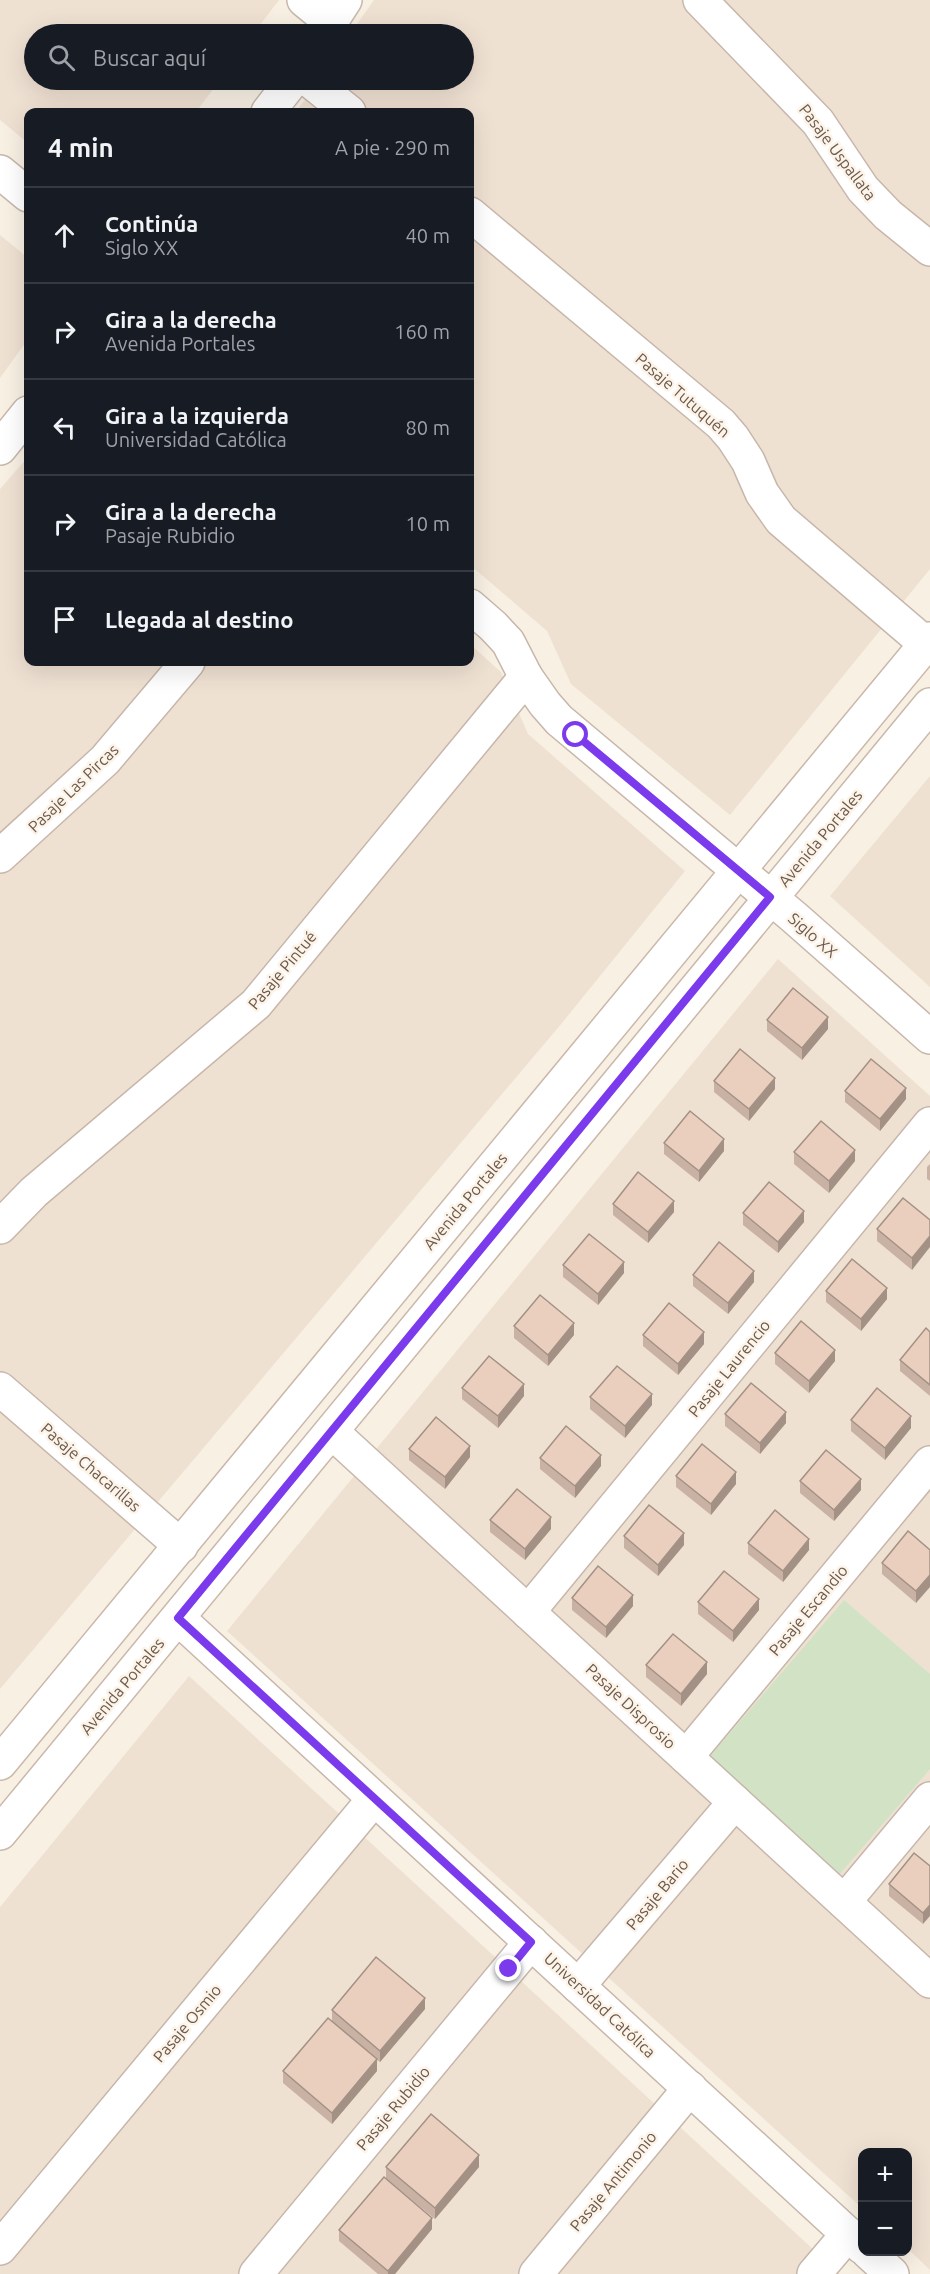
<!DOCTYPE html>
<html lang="es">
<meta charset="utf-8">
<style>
:root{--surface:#171b24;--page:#242831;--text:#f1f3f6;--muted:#9ea1a6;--line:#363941}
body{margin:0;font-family:Ubuntu,sans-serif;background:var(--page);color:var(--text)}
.controls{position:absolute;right:18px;bottom:18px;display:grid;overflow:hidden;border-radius:12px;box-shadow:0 6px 24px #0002}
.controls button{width:54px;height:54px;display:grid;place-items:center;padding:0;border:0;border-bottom:2px solid var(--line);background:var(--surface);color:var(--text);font:30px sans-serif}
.stop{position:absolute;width:18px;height:18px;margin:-14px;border:4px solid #7c3aed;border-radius:50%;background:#fff}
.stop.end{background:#7c3aed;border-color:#fff;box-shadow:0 2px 6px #0008}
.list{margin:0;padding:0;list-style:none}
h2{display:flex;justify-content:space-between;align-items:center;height:78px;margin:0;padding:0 24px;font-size:26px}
h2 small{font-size:20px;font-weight:400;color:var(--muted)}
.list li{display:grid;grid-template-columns:39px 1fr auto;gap:18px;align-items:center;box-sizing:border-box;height:96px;padding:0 24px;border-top:2px solid var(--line)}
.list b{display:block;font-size:22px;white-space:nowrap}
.list p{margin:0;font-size:20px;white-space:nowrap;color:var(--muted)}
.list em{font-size:20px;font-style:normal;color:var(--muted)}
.icon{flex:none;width:33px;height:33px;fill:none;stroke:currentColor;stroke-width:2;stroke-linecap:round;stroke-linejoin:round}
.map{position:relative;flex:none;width:930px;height:2274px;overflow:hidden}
.search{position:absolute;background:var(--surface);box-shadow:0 6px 24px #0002;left:24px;top:24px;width:450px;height:66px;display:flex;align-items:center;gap:15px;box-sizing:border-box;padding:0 21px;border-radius:33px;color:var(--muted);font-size:22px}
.panel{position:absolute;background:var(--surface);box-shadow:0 6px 24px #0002;left:24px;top:108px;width:450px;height:558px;border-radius:12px}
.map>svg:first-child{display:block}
.residential{fill:#efe1d2}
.green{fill:#d1e3c4}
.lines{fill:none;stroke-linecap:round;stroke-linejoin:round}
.street-casing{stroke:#c7b7ab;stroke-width:36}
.secondary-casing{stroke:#cab8aa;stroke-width:36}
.street{stroke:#fff;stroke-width:33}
.secondary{stroke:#fff;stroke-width:33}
.wall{fill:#c9b2a3}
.shaded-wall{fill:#a49185}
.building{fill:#eacfbe;stroke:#a49185;stroke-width:1.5}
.route{stroke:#7c3aed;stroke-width:8}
.labels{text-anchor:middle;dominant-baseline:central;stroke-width:5;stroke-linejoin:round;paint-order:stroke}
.street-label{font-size:16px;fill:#6d584c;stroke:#fcf4e8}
</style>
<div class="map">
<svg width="930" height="2274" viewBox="0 0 930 2274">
<rect width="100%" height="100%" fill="#f8f0e3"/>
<!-- residential -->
<g class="residential">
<polygon points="0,0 279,0 253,34 34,34 34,80 220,80 196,112 28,112 28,143 0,120"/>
<polygon points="374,0 930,0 930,569 730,815 571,684 547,631 470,565 470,112 296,112 319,80 464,80 464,34 350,34"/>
<polygon points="0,235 28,258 28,339 0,378"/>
<polygon points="28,457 28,662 470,662 470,644 501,672 528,734 685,871 562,1023 0,1689 0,489"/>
<polygon points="930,776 930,987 830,896"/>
<polygon points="778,959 930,1096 930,2270 908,2249 908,2152 862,2152 862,2208 227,1631"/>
<polygon points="189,1676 840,2274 0,2274 0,1907"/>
</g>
<!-- green -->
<polygon class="green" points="844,1600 930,1674 930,1769 839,1875 706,1761"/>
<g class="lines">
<!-- street casing -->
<g class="street-casing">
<g id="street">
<polyline points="304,0 331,22"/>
<polyline points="700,0 818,122 863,189 888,215 930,249"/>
<polyline points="323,34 345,0"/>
<polyline points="309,80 349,112"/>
<polyline points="268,112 293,80"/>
<polyline points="0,172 28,195"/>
<polyline points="470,214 721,424 733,438 748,461 762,493 781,520 926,644"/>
<polyline points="0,448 28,413"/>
<polyline points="470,606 493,626 508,642 526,677 545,704 559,720 795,918 930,1037"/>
<polyline points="0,856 105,760 188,662"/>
<polyline points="0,1227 34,1192 256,1004 526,677"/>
<polyline points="0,1389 181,1546"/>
<polyline points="332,1432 930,1981"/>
<polyline points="528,1612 930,1124"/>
<polyline points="178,1618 862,2247"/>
<polyline points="686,1757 930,1463"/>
<polyline points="844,1902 930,1799"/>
<polyline points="578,1986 735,1802"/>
<polyline points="0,2248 374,1799"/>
<polyline points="868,2252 892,2274"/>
<polyline points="256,2274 531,1942"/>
<polyline points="536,2274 690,2088"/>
<polyline points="814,2274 848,2234"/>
</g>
</g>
<!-- secondary casing -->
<g class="secondary-casing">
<g id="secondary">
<polyline points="0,1763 930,639"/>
<polyline points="0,1833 930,705"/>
</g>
</g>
<!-- street -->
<use href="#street" class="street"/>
<!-- secondary -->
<use href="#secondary" class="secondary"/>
</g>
<!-- wall -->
<g class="wall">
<polygon points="767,1020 828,1029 802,1060 767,1031"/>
<polygon points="714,1081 775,1089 749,1121 714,1092"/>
<polygon points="845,1091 906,1099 880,1131 845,1102"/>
<polygon points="664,1143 724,1151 699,1182 664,1154"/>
<polygon points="794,1152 855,1161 829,1193 794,1164"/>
<polygon points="930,1164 930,1181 927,1179 927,1167"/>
<polygon points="613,1204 674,1212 648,1243 613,1215"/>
<polygon points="743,1213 804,1222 778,1253 743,1225"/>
<polygon points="930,1220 912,1270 877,1241 877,1229"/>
<polygon points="563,1265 624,1273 598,1305 563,1277"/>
<polygon points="693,1275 754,1282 728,1314 693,1286"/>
<polygon points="826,1291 887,1299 861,1331 826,1302"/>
<polygon points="514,1326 574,1335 548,1366 514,1338"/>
<polygon points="930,1332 930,1396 900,1371 900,1360"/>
<polygon points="643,1335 704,1344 678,1375 643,1346"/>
<polygon points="775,1353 835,1361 809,1393 775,1364"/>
<polygon points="462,1388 524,1396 498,1428 462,1399"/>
<polygon points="590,1397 652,1405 625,1438 590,1409"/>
<polygon points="725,1414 786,1423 760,1454 725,1426"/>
<polygon points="851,1420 911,1428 885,1460 851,1431"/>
<polygon points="409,1449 470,1457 445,1489 409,1460"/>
<polygon points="540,1458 601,1466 575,1498 540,1469"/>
<polygon points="676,1476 736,1484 711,1515 676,1487"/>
<polygon points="800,1481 861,1490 834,1521 800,1493"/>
<polygon points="490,1520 551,1529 525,1560 490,1532"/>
<polygon points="624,1536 684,1545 658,1576 624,1548"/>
<polygon points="748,1543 809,1550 783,1582 748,1554"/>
<polygon points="930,1550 916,1603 882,1574 882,1563"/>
<polygon points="572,1598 633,1606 606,1638 572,1610"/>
<polygon points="698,1602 759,1610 733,1642 698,1614"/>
<polygon points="646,1665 707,1674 681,1706 646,1677"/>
<polygon points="930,1866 923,1924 889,1896 889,1884"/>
<polygon points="425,2009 380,2062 377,2060 377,2071 332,2124 283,2083 283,2071 332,2021 332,2010"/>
<polygon points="386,2167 479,2167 435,2219 386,2179"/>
<polygon points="432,2229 395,2274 378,2274 339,2241 339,2230"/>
</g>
<!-- shaded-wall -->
<g class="shaded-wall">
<polygon points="828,1017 828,1029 802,1060 802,1048"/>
<polygon points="775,1078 775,1089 749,1121 749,1109"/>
<polygon points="906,1088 906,1099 880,1131 880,1119"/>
<polygon points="724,1139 724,1151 699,1182 699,1171"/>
<polygon points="855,1150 855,1161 829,1193 829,1181"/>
<polygon points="674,1201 674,1212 648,1243 648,1232"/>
<polygon points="804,1211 804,1222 778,1253 778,1242"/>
<polygon points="930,1236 930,1247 912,1270 912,1258"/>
<polygon points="624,1262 624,1273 598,1305 598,1294"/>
<polygon points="754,1271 754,1282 728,1314 728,1303"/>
<polygon points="887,1288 887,1299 861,1331 861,1319"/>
<polygon points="574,1323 574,1335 548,1366 548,1355"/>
<polygon points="704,1332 704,1344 678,1375 678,1364"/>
<polygon points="835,1350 835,1361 809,1393 809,1381"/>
<polygon points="524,1384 524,1396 498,1428 498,1416"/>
<polygon points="652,1394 652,1405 625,1438 625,1426"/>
<polygon points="786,1412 786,1423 760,1454 760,1443"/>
<polygon points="911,1416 911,1428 885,1460 885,1448"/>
<polygon points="470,1446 470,1457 445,1489 445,1477"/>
<polygon points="601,1455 601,1466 575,1498 575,1486"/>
<polygon points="736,1472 736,1484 711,1515 711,1504"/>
<polygon points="861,1479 861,1490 834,1521 834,1510"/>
<polygon points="551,1517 551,1529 525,1560 525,1549"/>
<polygon points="684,1533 684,1545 658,1576 658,1565"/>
<polygon points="809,1539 809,1550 783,1582 783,1571"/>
<polygon points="930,1575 930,1587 916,1603 916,1591"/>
<polygon points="633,1595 633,1606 606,1638 606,1627"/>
<polygon points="759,1599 759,1610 733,1642 733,1631"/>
<polygon points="707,1662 707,1674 681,1706 681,1694"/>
<polygon points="930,1905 930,1916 923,1924 923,1913"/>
<polygon points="425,1998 425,2009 380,2062 380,2051"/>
<polygon points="377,2059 377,2071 332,2124 332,2113"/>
<polygon points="479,2155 479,2167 435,2219 435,2208"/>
<polygon points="432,2218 432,2229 395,2274 388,2274 388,2271"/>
</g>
<!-- building -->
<g class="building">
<polygon points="793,988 828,1017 802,1048 767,1020"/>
<polygon points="740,1049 775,1078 749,1109 714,1081"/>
<polygon points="871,1059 906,1088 880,1119 845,1091"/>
<polygon points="690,1111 724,1139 699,1171 664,1143"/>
<polygon points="821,1121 855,1150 829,1181 794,1152"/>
<polygon points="638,1172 674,1201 648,1232 613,1204"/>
<polygon points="769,1182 804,1211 778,1242 743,1213"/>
<polygon points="903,1198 930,1220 930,1236 912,1258 877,1229"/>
<polygon points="589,1234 624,1262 598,1294 563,1265"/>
<polygon points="719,1242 754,1271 728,1303 693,1275"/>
<polygon points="852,1259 887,1288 861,1319 826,1291"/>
<polygon points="540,1295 574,1323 548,1355 514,1326"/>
<polygon points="669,1303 704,1332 678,1364 643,1335"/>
<polygon points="801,1321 835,1350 809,1381 775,1353"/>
<polygon points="926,1328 930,1332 930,1385 900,1360"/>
<polygon points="489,1356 524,1384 498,1416 462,1388"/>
<polygon points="617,1366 652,1394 625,1426 590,1397"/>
<polygon points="751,1383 786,1412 760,1443 725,1414"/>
<polygon points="877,1388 911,1416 885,1448 851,1420"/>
<polygon points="436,1417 470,1446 445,1477 409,1449"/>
<polygon points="566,1426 601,1455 575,1486 540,1458"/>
<polygon points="702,1444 736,1472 711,1504 676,1476"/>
<polygon points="826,1450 861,1479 834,1510 800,1481"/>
<polygon points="517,1489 551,1517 525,1549 490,1520"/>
<polygon points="649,1505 684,1533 658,1565 624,1536"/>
<polygon points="775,1510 809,1539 783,1571 748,1543"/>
<polygon points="908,1531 930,1550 930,1575 916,1591 882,1563"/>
<polygon points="598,1566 633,1595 606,1627 572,1598"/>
<polygon points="724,1571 759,1599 733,1631 698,1602"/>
<polygon points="673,1634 707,1662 681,1694 646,1665"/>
<polygon points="914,1853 930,1866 930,1905 923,1913 889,1884"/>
<polygon points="376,1957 425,1998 380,2051 332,2010"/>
<polygon points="328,2018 377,2059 332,2113 283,2071"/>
<polygon points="431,2114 479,2155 435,2208 386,2167"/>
<polygon points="384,2177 432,2218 388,2271 339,2230"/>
</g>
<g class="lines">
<!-- route -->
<polyline class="route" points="509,1969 531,1942 178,1618 770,897 576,735"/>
</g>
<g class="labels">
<!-- street labels -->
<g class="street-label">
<text transform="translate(838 152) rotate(53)">Pasaje Uspallata</text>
<text transform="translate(683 395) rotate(41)">Pasaje Tutuquén</text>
<text transform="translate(73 788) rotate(-44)">Pasaje Las Pircas</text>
<text transform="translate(820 838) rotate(-50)">Avenida Portales</text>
<text transform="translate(813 935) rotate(41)">Siglo XX</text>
<text transform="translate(282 970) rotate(-50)">Pasaje Pintué</text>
<text transform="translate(465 1201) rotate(-50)">Avenida Portales</text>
<text transform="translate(729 1368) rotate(-51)">Pasaje Laurencio</text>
<text transform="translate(91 1467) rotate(41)">Pasaje Chacarillas</text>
<text transform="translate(808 1610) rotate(-50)">Pasaje Escandio</text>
<text transform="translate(122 1686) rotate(-50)">Avenida Portales</text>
<text transform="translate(631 1706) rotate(43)">Pasaje Disprosio</text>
<text transform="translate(657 1894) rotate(-50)">Pasaje Bario</text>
<text transform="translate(600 2005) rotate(43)">Universidad Católica</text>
<text transform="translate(187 2023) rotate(-50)">Pasaje Osmio</text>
<text transform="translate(393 2108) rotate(-50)">Pasaje Rubidio</text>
<text transform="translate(613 2181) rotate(-50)">Pasaje Antimonio</text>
</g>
</g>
</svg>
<div class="controls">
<button>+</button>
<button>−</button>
</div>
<div class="stop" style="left:576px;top:735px"></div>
<div class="stop end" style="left:509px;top:1969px"></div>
<div class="search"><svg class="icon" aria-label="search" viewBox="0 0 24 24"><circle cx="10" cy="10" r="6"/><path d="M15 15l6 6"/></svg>Buscar aquí</div>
<section class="panel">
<h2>4 min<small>A pie · 290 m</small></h2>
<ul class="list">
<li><svg class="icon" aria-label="ahead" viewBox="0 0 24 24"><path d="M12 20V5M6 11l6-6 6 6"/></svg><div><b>Continúa</b><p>Siglo XX</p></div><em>40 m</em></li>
<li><svg class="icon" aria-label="right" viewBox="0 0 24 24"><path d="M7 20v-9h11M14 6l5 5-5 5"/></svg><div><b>Gira a la derecha</b><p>Avenida Portales</p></div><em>160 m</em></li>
<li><svg class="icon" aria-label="left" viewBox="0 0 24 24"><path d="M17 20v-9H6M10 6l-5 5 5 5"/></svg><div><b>Gira a la izquierda</b><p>Universidad Católica</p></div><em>80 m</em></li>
<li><svg class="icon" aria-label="right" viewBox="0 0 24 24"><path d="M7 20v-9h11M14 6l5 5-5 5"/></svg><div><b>Gira a la derecha</b><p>Pasaje Rubidio</p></div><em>10 m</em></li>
<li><svg class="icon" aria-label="arrive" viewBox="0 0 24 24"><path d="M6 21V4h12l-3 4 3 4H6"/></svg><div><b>Llegada al destino</b></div></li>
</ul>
</section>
</div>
